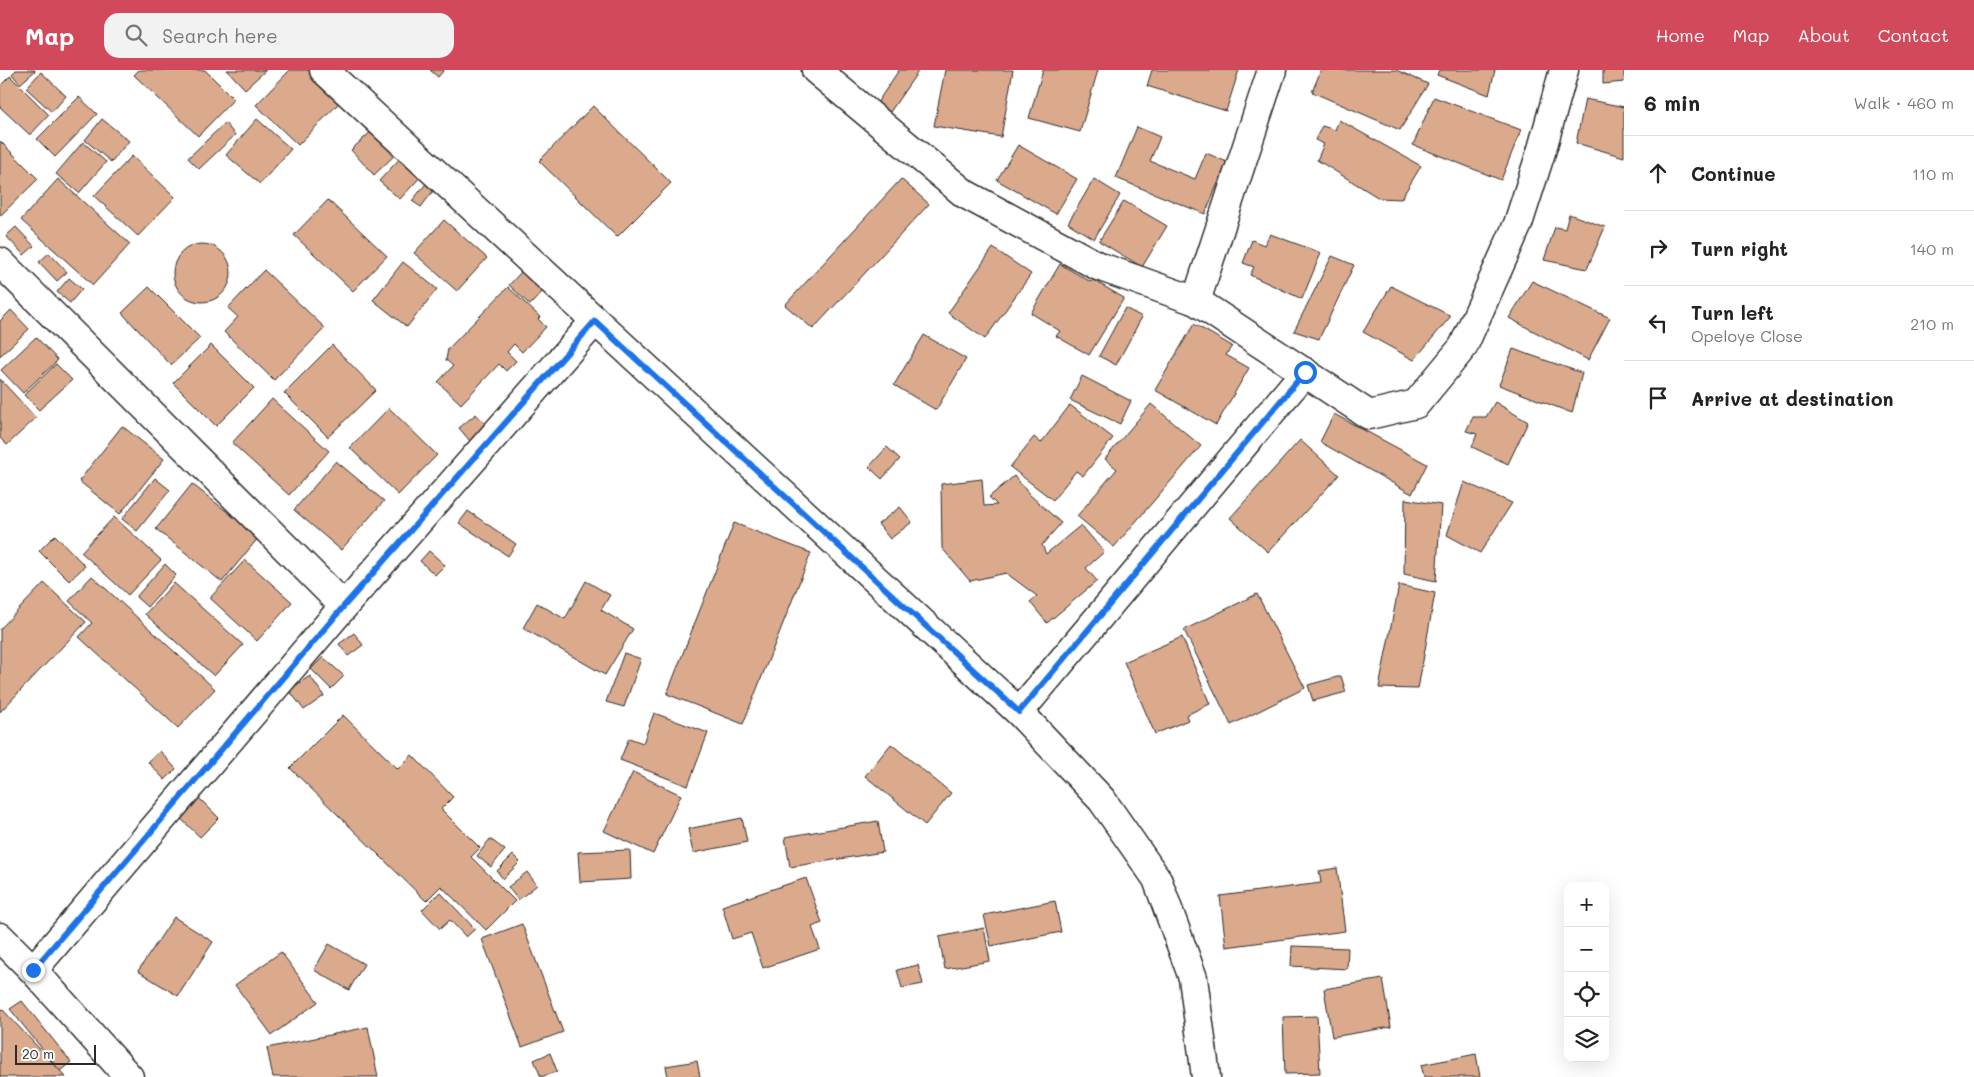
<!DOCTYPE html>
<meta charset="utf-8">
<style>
:root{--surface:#fff;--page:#f2f2f2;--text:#222;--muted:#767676;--line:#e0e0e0;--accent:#d1495b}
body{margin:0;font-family:Mali,sans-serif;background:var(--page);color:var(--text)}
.controls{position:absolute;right:15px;bottom:15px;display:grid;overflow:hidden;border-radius:10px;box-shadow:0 5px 20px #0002}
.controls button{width:45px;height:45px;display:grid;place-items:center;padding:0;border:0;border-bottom:1px solid var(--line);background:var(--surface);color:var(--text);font:25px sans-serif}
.scale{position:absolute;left:15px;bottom:12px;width:81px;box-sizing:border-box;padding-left:5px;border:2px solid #2b2b2b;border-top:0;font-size:14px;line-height:18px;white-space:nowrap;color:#2b2b2b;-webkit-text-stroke:4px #fff;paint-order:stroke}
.stop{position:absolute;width:15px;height:15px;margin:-11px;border:4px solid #1a73e8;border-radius:50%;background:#fff}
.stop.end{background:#1a73e8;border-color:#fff;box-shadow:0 1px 5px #0008}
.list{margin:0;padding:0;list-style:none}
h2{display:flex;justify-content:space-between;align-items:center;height:65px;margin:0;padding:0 20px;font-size:21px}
h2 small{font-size:16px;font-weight:400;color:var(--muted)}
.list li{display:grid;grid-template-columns:32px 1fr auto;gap:15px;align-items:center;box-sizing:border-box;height:75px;padding:0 20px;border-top:1px solid var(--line)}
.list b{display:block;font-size:19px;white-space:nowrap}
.list p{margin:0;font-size:16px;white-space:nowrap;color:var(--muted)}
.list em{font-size:16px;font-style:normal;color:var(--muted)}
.icon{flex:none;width:28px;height:28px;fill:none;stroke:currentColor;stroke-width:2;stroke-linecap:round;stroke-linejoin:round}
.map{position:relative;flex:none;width:1624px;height:1007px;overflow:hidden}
header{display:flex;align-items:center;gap:30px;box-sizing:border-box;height:70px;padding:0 25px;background:var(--accent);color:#fff}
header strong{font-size:24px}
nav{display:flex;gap:28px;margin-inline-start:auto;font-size:18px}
.search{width:350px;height:45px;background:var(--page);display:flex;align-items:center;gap:12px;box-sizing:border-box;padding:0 18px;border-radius:15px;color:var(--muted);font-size:19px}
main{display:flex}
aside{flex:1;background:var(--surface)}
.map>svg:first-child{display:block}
.building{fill:#dbaa8d;stroke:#2b2b2b}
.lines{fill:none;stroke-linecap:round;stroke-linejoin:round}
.street-casing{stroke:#2b2b2b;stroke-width:31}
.street{stroke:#fff;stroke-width:28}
.route{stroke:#1a73e8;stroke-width:6}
</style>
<header>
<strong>Map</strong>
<div class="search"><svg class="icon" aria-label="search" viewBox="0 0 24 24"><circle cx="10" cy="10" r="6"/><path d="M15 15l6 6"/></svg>Search here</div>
<nav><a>Home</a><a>Map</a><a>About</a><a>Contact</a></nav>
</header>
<main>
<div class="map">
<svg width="1624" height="1007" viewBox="0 0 1624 1007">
<rect width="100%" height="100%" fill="#fff"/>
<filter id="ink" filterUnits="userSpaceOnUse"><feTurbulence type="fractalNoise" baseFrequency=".02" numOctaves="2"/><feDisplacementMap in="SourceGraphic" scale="10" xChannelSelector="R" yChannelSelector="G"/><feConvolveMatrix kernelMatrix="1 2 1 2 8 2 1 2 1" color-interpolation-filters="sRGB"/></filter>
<g filter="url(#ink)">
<!-- building -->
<g class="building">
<polygon points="16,0 35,0 35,1 20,14 12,4"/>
<polygon points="139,0 205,0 234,29 198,66 134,5"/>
<polygon points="227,0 266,0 245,19"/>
<polygon points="290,0 309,0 341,31 298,75 256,35"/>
<polygon points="430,0 444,0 438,7"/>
<polygon points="899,0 919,0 890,42 877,33"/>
<polygon points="945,0 1013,0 1001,67 934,56"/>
<polygon points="1043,0 1098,0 1080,62 1029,48"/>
<polygon points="1152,0 1239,0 1226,41 1147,16"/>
<polygon points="1321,0 1396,0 1428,14 1400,60 1312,22"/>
<polygon points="1439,0 1495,0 1489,25 1437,5"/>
<polygon points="1603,0 1624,0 1624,12 1603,14"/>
<polygon points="41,2 66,26 52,42 26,18"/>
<polygon points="10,6 49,45 30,65 0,37 0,16"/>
<polygon points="79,27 97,44 55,87 37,69"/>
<polygon points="1434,27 1521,60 1501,110 1413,75"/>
<polygon points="1585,29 1624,37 1624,87 1576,73"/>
<polygon points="593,36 671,113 617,167 539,91"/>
<polygon points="102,49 129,71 111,92 85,70"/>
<polygon points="257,49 291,79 260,114 226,85"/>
<polygon points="1339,50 1421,96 1401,129 1379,128 1317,90 1324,74 1315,70 1322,56 1335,60"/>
<polygon points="225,53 235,65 199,99 188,88"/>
<polygon points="376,57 399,81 374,105 351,80"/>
<polygon points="1137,57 1160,67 1150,91 1195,109 1206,83 1227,92 1205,144 1116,108"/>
<polygon points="0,71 38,109 0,146"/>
<polygon points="83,72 106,92 79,123 56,104"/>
<polygon points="1018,75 1077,109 1056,144 997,110"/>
<polygon points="404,84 425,102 400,129 379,111"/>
<polygon points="132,86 175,127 138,166 94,126"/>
<polygon points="58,109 130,174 93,215 21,150"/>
<polygon points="901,109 929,134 813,259 785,235"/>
<polygon points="1094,109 1120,125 1094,169 1068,153"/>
<polygon points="429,110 437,116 421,137 412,131"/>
<polygon points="328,130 387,186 353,221 294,165"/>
<polygon points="1124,131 1167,156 1142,197 1099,171"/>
<polygon points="1569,144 1605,157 1587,199 1544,190 1555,157 1565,159"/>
<polygon points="444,150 487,188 457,221 414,183"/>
<polygon points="16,157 34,176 24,185 6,166"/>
<polygon points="1270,164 1321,183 1302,229 1250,205 1254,197 1243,193 1252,170 1264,175"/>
<circle cx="202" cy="203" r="29"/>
<polygon points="993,178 1031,204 985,269 948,243"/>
<polygon points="49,183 67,202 57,211 39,192"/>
<polygon points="1332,186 1354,195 1319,269 1294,261"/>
<polygon points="403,192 437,219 407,257 373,230"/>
<polygon points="1060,194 1091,212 1093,210 1124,228 1089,285 1056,266 1060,261 1031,243"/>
<polygon points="264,200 325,258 274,310 224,262 238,247 228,238"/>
<polygon points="523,200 544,220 530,235 509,215"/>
<polygon points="69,208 82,219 70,233 57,222"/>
<polygon points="1532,211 1610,248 1588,290 1509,248"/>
<polygon points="1391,216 1451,246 1414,290 1363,262"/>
<polygon points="149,217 200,268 171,295 122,243"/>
<polygon points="508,217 540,247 538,249 546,257 522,282 514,274 507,282 516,291 506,301 499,294 461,334 438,312 453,296 446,290 448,279"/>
<polygon points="1125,238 1142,247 1116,295 1099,286"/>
<polygon points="11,240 29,259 0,286 0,251"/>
<polygon points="1194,254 1232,276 1226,285 1249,298 1216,355 1155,320"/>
<polygon points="924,265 966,289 936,340 894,315"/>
<polygon points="36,267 58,290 23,323 1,300"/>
<polygon points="211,275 254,318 216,356 173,313"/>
<polygon points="332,275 376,320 328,367 284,323"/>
<polygon points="1513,279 1582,303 1572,343 1499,315"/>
<polygon points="56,294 72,310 39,340 24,325"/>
<polygon points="1082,306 1131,331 1120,354 1070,330"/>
<polygon points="0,309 36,348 7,375 0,368"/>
<polygon points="272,329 329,381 289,425 232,373"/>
<polygon points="1495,332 1528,352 1508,394 1472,377 1477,364 1466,361 1473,347 1486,347"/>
<polygon points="1151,334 1201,376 1114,477 1077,446 1117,399 1105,389"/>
<polygon points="1070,335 1113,368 1083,406 1076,401 1053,430 1010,397 1034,367 1041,373"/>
<polygon points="389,338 437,385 398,425 350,378"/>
<polygon points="476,344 487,356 470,371 459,358"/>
<polygon points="1334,344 1427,394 1412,424 1320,372"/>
<polygon points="122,356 164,389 120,444 79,411"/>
<polygon points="1300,370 1339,405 1268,482 1230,448"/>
<polygon points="887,377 900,389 882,409 869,397"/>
<polygon points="336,391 384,431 341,480 294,440"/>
<polygon points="1014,406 1030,425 1061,453 1042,475 1046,484 1081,455 1104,482 1086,498 1097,511 1047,553 1030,532 1037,526 1006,503 970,511 942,478 941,414 982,409 984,436 997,435 989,427"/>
<polygon points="155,408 170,420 137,461 122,449"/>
<polygon points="1464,412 1512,433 1480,483 1447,465"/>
<polygon points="192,414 259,467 222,512 156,459"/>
<polygon points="1405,429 1441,435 1436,511 1404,504"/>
<polygon points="900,437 912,452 890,469 878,454"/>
<polygon points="468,441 516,474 508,486 459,453"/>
<polygon points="114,447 161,490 128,525 81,482"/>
<polygon points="734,453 811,483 743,654 667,624"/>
<polygon points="55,465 85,496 69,511 39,481"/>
<polygon points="429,481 445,495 435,505 420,491"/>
<polygon points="245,490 292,532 257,571 210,528"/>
<polygon points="165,494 176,505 147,537 136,527"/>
<polygon points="92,506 215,619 178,658 79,567 92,553 69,531"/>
<polygon points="586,511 610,525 601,540 633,559 605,605 523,558 537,533 565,549"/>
<polygon points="44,513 86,552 0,642 0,559"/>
<polygon points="174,513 243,575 214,606 145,544"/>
<polygon points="1399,515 1435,523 1418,619 1379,618"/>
<polygon points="1257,524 1305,618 1231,655 1184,560"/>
<polygon points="354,563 363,575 348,586 339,574"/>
<polygon points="1182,567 1210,634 1186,645 1188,650 1155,664 1124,592"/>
<polygon points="624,583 641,589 624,637 606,632"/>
<polygon points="323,587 344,606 331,619 311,599"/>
<polygon points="310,606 324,626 304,640 289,620"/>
<polygon points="1341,606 1346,622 1313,631 1308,615"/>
<polygon points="654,643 708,663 688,716 620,690 629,668 643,673"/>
<polygon points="343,645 398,699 412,685 453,727 441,739 480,778 471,787 515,831 486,860 441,816 426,831 290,698"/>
<polygon points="891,674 951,723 925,755 865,706"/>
<polygon points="160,681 176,699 165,710 148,692"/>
<polygon points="633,702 681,725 653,784 604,761"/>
<polygon points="196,725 219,748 200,767 177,745"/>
<polygon points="742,748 747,772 693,783 688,759"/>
<polygon points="878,751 883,782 790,797 785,767"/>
<polygon points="490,769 505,780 491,797 477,786"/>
<polygon points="630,780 631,809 580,812 578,782"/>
<polygon points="513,785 520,792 503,809 497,801"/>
<polygon points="1337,798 1345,861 1226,877 1220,826 1321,813 1319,801"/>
<polygon points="527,802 537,815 518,830 508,817"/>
<polygon points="806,808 822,853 812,857 820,879 763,898 751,863 732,869 722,836"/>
<polygon points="440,822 475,859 466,867 450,850 440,859 422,840"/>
<polygon points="1055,831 1061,862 991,876 984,845"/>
<polygon points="174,847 213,872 178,926 138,901"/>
<polygon points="522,854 563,962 522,977 482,869"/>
<polygon points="984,858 990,891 945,899 939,867"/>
<polygon points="329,874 364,894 349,920 314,900"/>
<polygon points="1292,876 1348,878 1347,899 1291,896"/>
<polygon points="281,882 318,932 272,965 235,915"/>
<polygon points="918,895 923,914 902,918 897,900"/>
<polygon points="1383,909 1391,957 1332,967 1324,919"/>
<polygon points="22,931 71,992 60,1001 10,939"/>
<polygon points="2,939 66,1007 0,1007 0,940"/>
<polygon points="1317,946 1320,1003 1285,1004 1283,947"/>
<polygon points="368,957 378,1007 273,1007 267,978"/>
<polygon points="550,983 557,1001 541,1007 534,990"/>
<polygon points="1476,984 1480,1007 1424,1007 1421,995"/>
<polygon points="697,991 700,1007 668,1007 666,996"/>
</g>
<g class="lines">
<!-- street casing -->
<g class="street-casing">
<g id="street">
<polyline points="324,0 1019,642 1102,730 1157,809 1193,908 1206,1007"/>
<polyline points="816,0 965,124 1098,196 1196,231 1369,345 1416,334 1463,277 1518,154 1542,79 1564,0"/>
<polyline points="0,192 344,536"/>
<polyline points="1196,231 1272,0"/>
<polyline points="1019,642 1305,302"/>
<polyline points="0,867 33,900 129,1007"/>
<polyline points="33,900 344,536 595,251"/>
</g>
</g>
<!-- street -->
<use href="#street" class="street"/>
</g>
</g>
<g class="lines" filter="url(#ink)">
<!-- route -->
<polyline class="route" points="33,900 344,536 595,251 1019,642 1305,302"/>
</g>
</svg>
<div class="controls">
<button>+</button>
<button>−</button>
<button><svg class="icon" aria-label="locate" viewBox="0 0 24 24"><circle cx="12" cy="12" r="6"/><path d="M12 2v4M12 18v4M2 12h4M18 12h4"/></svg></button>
<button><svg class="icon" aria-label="layers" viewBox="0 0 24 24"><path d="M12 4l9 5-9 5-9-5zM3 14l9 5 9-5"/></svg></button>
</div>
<div class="scale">20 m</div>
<div class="stop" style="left:1305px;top:302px"></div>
<div class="stop end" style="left:33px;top:900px"></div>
</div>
<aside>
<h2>6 min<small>Walk · 460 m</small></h2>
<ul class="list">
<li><svg class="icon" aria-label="ahead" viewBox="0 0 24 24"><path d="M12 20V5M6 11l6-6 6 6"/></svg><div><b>Continue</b></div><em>110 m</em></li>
<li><svg class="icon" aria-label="right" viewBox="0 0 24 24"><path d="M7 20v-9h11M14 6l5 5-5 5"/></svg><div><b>Turn right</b></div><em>140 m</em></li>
<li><svg class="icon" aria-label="left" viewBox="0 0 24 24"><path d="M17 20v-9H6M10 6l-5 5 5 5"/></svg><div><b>Turn left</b><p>Opeloye Close</p></div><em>210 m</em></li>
<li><svg class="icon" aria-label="arrive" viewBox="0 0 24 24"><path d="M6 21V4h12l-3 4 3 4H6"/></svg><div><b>Arrive at destination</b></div></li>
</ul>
</aside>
</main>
